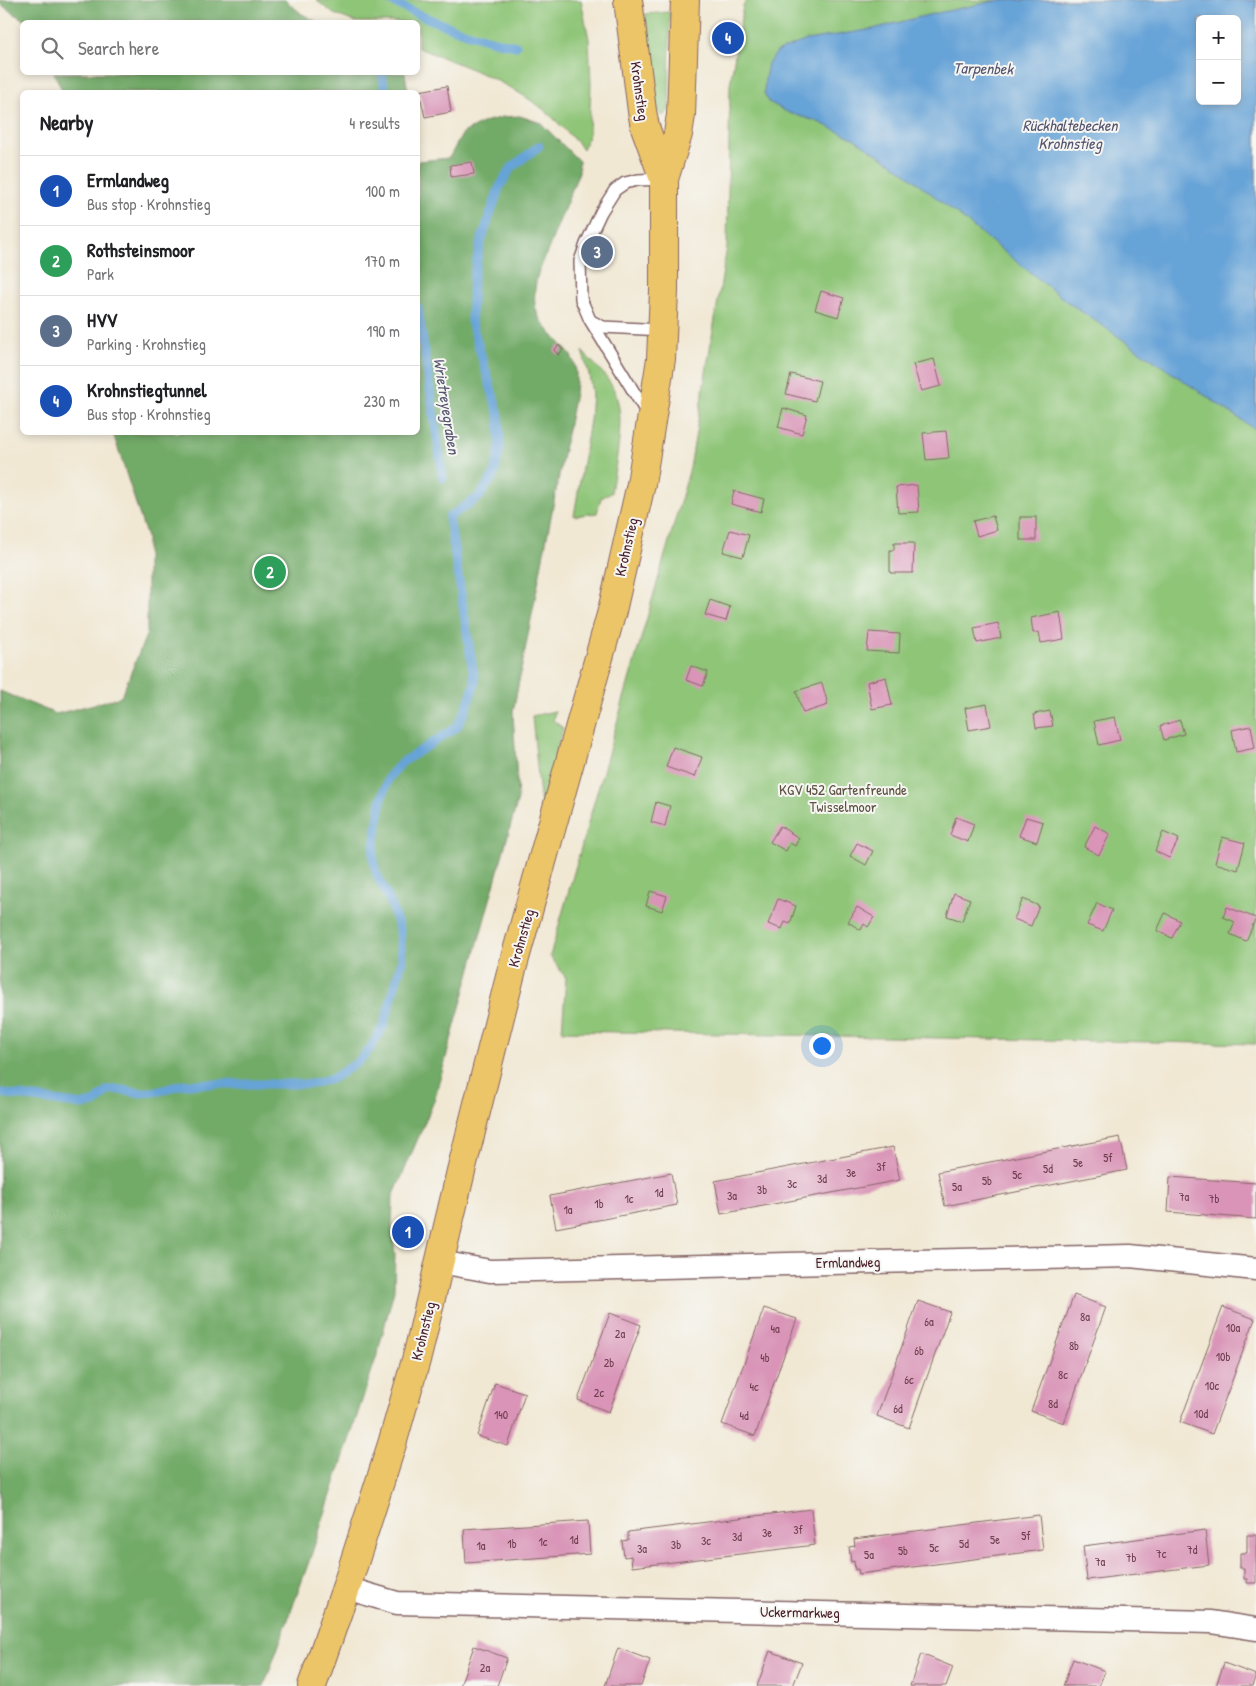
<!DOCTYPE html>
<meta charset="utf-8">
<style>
:root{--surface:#fff;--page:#f2f2f2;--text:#202124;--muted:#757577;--line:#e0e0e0;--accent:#b5179e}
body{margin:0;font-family:"Patrick Hand",sans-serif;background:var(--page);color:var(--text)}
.controls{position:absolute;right:15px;top:15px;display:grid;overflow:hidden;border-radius:8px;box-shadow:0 2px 8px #0003}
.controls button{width:45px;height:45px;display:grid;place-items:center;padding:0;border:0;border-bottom:1px solid var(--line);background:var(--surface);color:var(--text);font:25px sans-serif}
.you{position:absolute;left:821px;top:1045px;width:18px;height:18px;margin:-12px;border:4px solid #fff;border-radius:50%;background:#1a73e8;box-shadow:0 0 0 8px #1a73e833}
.badge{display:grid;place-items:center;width:32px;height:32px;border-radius:50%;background:var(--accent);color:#fff;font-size:16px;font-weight:700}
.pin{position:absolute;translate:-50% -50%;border:2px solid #fff;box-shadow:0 1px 5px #0006}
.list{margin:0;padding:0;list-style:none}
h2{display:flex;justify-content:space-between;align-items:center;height:65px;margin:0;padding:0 20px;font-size:21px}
h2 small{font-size:16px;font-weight:400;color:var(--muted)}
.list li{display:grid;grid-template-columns:32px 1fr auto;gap:15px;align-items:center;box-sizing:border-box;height:70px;padding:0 20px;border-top:1px solid var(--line)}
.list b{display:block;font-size:19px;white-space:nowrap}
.list p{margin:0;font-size:16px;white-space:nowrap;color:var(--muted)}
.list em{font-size:16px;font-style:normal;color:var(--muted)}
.icon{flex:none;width:28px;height:28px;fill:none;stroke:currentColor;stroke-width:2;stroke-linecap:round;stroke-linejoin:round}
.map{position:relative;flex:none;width:1256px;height:1686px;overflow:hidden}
.search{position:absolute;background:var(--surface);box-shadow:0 2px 8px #0003;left:20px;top:20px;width:400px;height:55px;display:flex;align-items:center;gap:12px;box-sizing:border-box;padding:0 18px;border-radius:8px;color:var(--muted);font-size:19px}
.panel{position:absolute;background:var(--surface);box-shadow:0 2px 8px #0003;left:20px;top:90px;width:400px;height:345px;border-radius:8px}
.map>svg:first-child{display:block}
.green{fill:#8ec577;stroke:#6c7251;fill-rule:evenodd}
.forest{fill:#72aa68;stroke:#5e644a}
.water{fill:#66a3d7;stroke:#586181;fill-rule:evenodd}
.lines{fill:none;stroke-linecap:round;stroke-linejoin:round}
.stream{stroke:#66a3d7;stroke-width:9}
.building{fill:#d994b7}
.lane-casing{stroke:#846566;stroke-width:14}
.street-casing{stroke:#846566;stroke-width:25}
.primary-casing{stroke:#846566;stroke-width:30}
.lane{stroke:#fff;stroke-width:11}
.street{stroke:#fff;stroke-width:22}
.primary{stroke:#edc569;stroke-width:28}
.labels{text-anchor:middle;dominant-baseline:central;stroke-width:4;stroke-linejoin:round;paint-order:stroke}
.number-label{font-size:12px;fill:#6e3c4e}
.street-label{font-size:15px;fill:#4a1f2b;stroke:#f6f6f2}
.park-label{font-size:15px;fill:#5e5142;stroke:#f6f6f2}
.water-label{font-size:16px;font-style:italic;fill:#555470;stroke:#f6f6f2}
</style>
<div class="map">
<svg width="1256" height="1686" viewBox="0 0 1256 1686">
<rect width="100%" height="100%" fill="#f6f6f2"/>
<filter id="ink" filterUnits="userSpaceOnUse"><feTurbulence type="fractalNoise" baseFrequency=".02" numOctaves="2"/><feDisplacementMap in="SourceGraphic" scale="10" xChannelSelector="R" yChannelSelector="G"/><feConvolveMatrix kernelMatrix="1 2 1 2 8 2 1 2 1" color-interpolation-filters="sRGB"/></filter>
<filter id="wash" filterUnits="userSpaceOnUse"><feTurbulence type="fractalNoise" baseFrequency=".0096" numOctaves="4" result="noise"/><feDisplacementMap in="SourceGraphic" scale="20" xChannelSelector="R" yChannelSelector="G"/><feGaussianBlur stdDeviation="1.12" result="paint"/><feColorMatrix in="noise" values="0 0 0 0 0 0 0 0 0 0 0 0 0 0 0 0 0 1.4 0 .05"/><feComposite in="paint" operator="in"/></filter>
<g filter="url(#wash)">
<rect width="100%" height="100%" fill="#f1e8d4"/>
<!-- green -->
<g class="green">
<path d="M316 0H581L589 39 591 84 589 134 583 149C569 135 555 118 539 106 502 79 460 64 418 48V22H355L334 14Z"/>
<path d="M747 0H1256V1044L562 1031 566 978 550 956 690 468 727 247 730 85 743 6ZM1200 19H1237V101H1200Z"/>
<polygon points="670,12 669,110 665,115 661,115 657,111 645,14"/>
<path d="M582 351C593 363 607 375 614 390 627 418 615 464 611 493L601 498 597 513 574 516 590 420 592 394 589 374Z"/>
<polygon points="555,711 553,720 563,728 541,807 532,716"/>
</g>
<!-- forest -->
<g class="forest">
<polygon points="0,0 285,0 302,14 317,22 27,22 0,4"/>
<polygon points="54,73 405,73 408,92 63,92"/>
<path d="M520 116 541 123 579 161V172L537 277C530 311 538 319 560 343 564 348 570 353 572 358 578 369 576 382 575 393L513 712 518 799 434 1101 393 1197 392 1227 395 1254 394 1290 377 1355 311 1556 264 1686H0V691L56 714 121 697 147 633V538L113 433 418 432V161L449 158 463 133 484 122 503 117Z"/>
</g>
<!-- water -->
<path class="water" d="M999 0H1256V430L1066 301 899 168 853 138 816 121 789 113 769 102 764 93 765 79 768 63 778 51 807 40 873 29 928 15ZM1200 19H1237V101H1200Z"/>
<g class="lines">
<!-- stream -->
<g class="stream">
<path d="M389 0C429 21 472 37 516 46"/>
<polyline points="382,72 385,92"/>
<polyline points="418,308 443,478"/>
<polyline points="0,1093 82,1105 95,1103 108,1090 122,1090 141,1093 160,1091 184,1084 312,1084 332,1079 358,1062 370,1049 384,1025 402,961 400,931 391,904 376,873 373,855 381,801 389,777 401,763 457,727 466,709 475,683 449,517 479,497 494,475 500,449 499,415 471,321 473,279 480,245 499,188 511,168 539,146"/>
</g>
</g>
<g id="blocks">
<!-- building -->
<g class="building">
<polygon points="447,86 451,112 425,117 419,91"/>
<polygon points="472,162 474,174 451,177 450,165"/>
<polygon points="821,291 844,298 838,317 815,310"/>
<polygon points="559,345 563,350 558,355 554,350"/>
<polygon points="934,359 941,386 921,391 913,364"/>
<polygon points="791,374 820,381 815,401 786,394"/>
<polygon points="783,408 807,415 802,434 778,427"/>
<polygon points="946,431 949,458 926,460 923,433"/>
<polygon points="917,485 919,512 898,513 896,487"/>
<polygon points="734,491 764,499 761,512 731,504"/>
<polygon points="993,516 997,530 977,536 973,521"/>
<rect x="1020" y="517" width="16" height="23"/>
<polygon points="730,530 749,535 743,557 723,552"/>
<polygon points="894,543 914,543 913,573 890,573 890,550 894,550"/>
<polygon points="710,600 730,607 726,621 705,615"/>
<polygon points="1060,612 1064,639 1041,643 1039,632 1033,633 1031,618"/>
<polygon points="998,623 1001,638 977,643 974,628"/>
<polygon points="869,632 900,634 899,653 867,651"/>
<polygon points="691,666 708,672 703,686 686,680"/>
<polygon points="886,677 892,705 872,709 867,682"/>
<polygon points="822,683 828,705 803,713 796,691"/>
<polygon points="987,704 991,726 969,730 965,708"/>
<polygon points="1050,711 1053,726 1036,728 1034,714"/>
<polygon points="1115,717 1120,740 1099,745 1094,721"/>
<polygon points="1180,720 1184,734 1164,740 1160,726"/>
<polygon points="1251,726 1255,748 1236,752 1232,730"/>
<polygon points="673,747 702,757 695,777 666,767"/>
<polygon points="656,802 670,806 665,826 651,822"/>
<polygon points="956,817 974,824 968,842 950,835"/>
<polygon points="1026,817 1043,822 1037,842 1019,836"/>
<polygon points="780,826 799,838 795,846 790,843 786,851 770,842"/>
<polygon points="1095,826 1110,834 1099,855 1084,847"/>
<polygon points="1163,832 1179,839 1169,858 1155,851"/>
<polygon points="1222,837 1245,843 1238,870 1215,863"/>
<polygon points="857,843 873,851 866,865 850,856"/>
<polygon points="650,891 667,896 662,911 646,906"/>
<polygon points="954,893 970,899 962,921 947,916"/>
<polygon points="778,899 796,906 790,924 785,922 782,929 768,924"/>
<polygon points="1023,899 1039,906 1031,926 1014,919"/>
<polygon points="1097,903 1112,910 1103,931 1087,925"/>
<polygon points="857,907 874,917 868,927 864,924 861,930 848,922"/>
<polygon points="1227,907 1256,918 1246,941 1230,934 1235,922 1223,917"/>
<polygon points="1165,913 1180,921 1172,938 1157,931"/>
<polygon points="1120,1137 1127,1170 945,1206 938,1172"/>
<polygon points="893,1147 900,1180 721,1214 715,1181"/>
<polygon points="671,1173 677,1205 556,1228 550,1196"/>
<polygon points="1170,1177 1256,1183 1256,1219 1168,1212"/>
<polygon points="1074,1295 1106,1307 1064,1423 1031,1411"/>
<polygon points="918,1301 950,1312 909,1428 877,1416"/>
<polygon points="1223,1307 1255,1319 1212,1434 1180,1422"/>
<polygon points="764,1308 797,1319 755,1436 722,1424"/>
<polygon points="610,1313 641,1325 609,1412 578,1400"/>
<polygon points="495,1383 525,1393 508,1446 477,1436"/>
<polygon points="811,1509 815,1545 632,1567 631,1556 624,1557 622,1541 628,1540 628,1532"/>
<polygon points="1039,1515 1043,1550 859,1574 858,1569 855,1570 854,1561 851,1562 849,1547 855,1546 854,1539"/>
<polygon points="588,1521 590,1554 466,1563 464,1529"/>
<polygon points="1205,1530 1209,1565 1087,1580 1083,1546"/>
<polygon points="1247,1535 1256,1535 1256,1583 1247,1583 1247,1579 1244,1579 1244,1568 1240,1568 1240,1553 1247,1553"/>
<polygon points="474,1646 507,1658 497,1686 460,1686"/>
<polygon points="618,1648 650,1660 641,1686 605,1686"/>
<polygon points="770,1651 802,1663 793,1686 757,1686"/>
<polygon points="921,1654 953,1667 946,1686 910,1686"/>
<polygon points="1073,1659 1105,1671 1099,1686 1063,1686"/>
<polygon points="1224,1663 1256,1675 1252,1686 1216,1686"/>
</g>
</g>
</g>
<g filter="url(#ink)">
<use href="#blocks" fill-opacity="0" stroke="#846566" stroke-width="1"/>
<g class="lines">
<!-- lane casing -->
<g class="lane-casing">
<g id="lane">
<polyline points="591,321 603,327 663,330"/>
<polyline points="648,415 590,320 581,299 580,261 586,244 601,212 615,190 625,183 638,180 664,179"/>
</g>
</g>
<!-- street casing -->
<g class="street-casing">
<g id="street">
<polyline points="440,1262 490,1271 1130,1256 1256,1269"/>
<polyline points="346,1588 397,1603 1211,1622 1256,1629"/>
</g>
</g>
<!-- primary casing -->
<g class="primary-casing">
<g id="primary">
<polyline points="628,0 642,111 645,127 664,179"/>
<polyline points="312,1686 346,1588 392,1444 418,1353 461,1171 512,969 612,611 641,484 661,359 664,291 664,179 678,134 681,115 685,0"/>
</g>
</g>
<!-- lane -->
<use href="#lane" class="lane"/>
<!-- street -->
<use href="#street" class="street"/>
<!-- primary -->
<use href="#primary" class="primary"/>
</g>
</g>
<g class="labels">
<!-- number labels -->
<g class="number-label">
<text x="1108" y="1157">5f</text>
<text x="1078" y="1162">5e</text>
<text x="881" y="1166">3f</text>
<text x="1048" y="1168">5d</text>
<text x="851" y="1172">3e</text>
<text x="1017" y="1174">5c</text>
<text x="822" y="1178">3d</text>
<text x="987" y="1180">5b</text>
<text x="792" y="1183">3c</text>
<text x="957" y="1186">5a</text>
<text x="762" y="1189">3b</text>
<text x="659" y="1192">1d</text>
<text x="732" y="1195">3a</text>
<text x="1184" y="1196">7a</text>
<text x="629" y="1198">1c</text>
<text x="1214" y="1198">7b</text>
<text x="599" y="1203">1b</text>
<text x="568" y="1209">1a</text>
<text x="1085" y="1316">8a</text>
<text x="929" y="1321">6a</text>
<text x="1233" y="1327">10a</text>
<text x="775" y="1328">4a</text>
<text x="620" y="1333">2a</text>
<text x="1074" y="1345">8b</text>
<text x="919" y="1350">6b</text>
<text x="1223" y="1356">10b</text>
<text x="765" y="1357">4b</text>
<text x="609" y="1362">2b</text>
<text x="1063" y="1374">8c</text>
<text x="909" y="1379">6c</text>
<text x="1212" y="1385">10c</text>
<text x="754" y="1386">4c</text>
<text x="599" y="1392">2c</text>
<text x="1053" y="1403">8d</text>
<text x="898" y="1408">6d</text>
<text x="1201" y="1413">10d</text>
<text x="501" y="1414">140</text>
<text x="744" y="1415">4d</text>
<text x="798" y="1529">3f</text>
<text x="767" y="1532">3e</text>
<text x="1026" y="1535">5f</text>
<text x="737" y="1536">3d</text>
<text x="574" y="1539">1d</text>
<text x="995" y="1539">5e</text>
<text x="706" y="1540">3c</text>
<text x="543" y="1541">1c</text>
<text x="512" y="1543">1b</text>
<text x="964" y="1543">5d</text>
<text x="676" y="1544">3b</text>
<text x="481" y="1545">1a</text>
<text x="934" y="1547">5c</text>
<text x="642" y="1548">3a</text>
<text x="1192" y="1549">7d</text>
<text x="903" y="1550">5b</text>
<text x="1161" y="1553">7c</text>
<text x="869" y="1554">5a</text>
<text x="1131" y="1557">7b</text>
<text x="1100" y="1561">7a</text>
<text x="485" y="1667">2a</text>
</g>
<!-- street labels -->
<g class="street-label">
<text transform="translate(640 91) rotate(82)">Krohnstieg</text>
<text transform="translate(626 547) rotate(-77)">Krohnstieg</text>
<text transform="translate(521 938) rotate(-74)">Krohnstieg</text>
<text transform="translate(848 1262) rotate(-1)">Ermlandweg</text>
<text transform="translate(423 1331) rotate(-76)">Krohnstieg</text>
<text transform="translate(800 1612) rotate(1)">Uckermarkweg</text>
</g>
<!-- park labels -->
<g class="park-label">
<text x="843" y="789">KGV 452 Gartenfreunde<tspan x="843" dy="17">Twisselmoor</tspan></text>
</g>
<!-- water labels -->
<g class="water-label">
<text transform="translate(983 68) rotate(1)">Tarpenbek</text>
<text x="1070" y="125">Rückhaltebecken<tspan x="1070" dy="18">Krohnstieg</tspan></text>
<text transform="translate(447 406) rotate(81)">Wrietreyegraben</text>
</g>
</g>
</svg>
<div class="controls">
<button>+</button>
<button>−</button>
</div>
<div class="you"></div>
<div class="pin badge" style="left:408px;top:1232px;background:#1a4fb4">1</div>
<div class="pin badge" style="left:270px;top:572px;background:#2e9e5b">2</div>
<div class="pin badge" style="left:597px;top:252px;background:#5c6f8a">3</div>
<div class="pin badge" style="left:728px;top:38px;background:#1a4fb4">4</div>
<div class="search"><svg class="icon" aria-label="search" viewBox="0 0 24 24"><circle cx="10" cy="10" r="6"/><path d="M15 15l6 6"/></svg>Search here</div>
<section class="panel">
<h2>Nearby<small>4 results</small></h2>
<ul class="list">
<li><span class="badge" style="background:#1a4fb4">1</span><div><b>Ermlandweg</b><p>Bus stop · Krohnstieg</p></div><em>100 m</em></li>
<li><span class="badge" style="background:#2e9e5b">2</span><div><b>Rothsteinsmoor</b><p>Park</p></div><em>170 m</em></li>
<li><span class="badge" style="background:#5c6f8a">3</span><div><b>HVV</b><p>Parking · Krohnstieg</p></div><em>190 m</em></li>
<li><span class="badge" style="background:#1a4fb4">4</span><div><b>Krohnstiegtunnel</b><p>Bus stop · Krohnstieg</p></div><em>230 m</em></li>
</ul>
</section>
</div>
